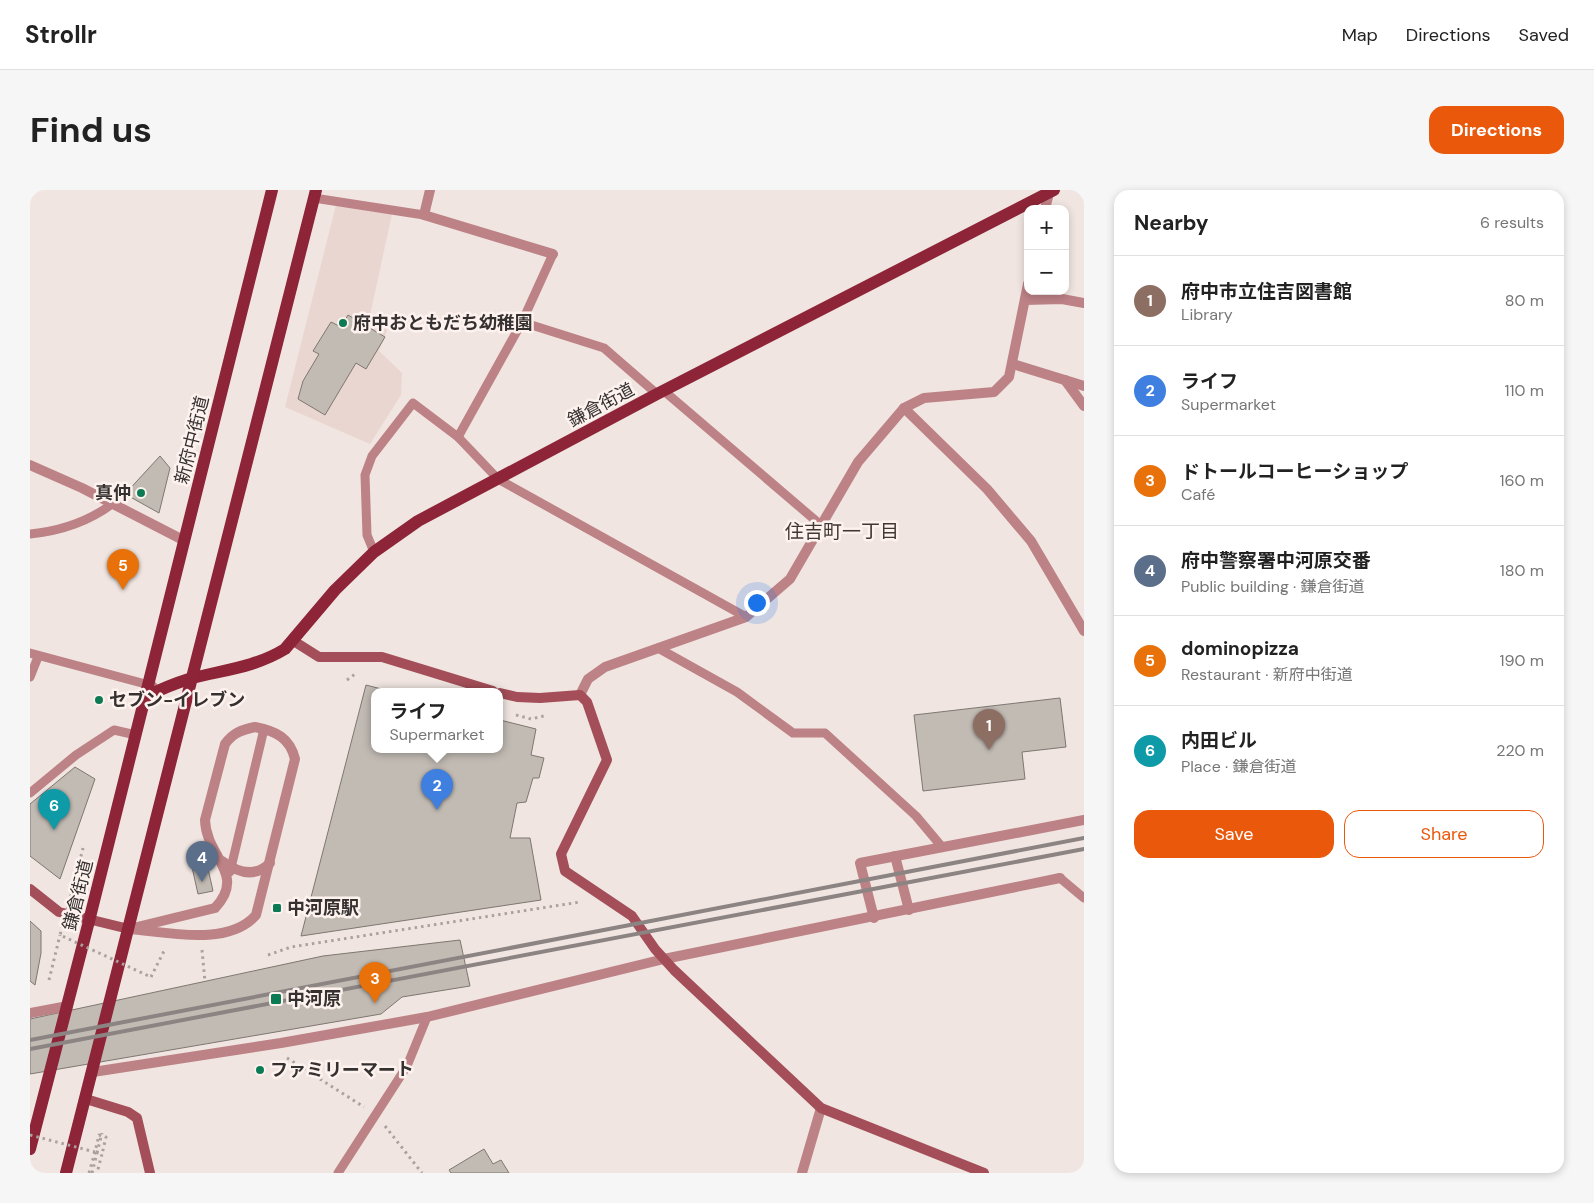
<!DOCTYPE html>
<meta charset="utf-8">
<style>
:root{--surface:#fff;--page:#f6f6f6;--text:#222;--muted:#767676;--line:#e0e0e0;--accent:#ea580c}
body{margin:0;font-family:"DM Sans","Noto Sans JP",sans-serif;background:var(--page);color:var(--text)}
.controls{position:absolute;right:15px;top:15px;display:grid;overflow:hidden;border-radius:10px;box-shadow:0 2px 8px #0003}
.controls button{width:45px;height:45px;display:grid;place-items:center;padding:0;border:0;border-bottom:1px solid var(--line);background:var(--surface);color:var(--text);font:25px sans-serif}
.you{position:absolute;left:726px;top:412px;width:18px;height:18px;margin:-12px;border:4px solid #fff;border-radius:50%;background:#1a73e8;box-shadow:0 0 0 8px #1a73e833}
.badge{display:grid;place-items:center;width:32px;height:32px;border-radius:50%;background:var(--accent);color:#fff;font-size:16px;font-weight:700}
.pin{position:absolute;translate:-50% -41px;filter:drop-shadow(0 1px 2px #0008)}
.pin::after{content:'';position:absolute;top:26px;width:18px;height:15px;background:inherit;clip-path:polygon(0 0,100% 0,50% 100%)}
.popup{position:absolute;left:341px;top:498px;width:132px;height:65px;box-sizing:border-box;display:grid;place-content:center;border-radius:10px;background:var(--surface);filter:drop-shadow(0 1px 4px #0005);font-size:16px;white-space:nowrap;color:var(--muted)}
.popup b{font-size:19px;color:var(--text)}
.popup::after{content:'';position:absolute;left:50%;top:100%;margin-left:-10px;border:10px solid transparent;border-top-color:var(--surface)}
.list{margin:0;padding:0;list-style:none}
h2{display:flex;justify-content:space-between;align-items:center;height:65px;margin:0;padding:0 20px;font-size:21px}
h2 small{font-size:16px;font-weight:400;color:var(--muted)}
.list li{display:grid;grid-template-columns:32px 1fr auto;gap:15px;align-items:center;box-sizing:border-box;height:90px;padding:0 20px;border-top:1px solid var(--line)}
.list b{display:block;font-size:19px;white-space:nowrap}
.list p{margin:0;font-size:16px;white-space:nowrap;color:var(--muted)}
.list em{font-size:16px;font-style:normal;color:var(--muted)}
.actions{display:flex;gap:10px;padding:15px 20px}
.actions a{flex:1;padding:11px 0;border:1px solid var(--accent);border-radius:15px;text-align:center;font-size:18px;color:var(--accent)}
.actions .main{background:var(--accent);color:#fff}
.map{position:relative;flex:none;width:1054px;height:983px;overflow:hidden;border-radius:15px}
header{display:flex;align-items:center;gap:30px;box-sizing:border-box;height:70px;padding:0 25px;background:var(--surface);border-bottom:1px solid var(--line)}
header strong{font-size:24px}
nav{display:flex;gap:28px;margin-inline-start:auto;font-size:18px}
.intro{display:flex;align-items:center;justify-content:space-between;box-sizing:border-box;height:120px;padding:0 30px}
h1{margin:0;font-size:35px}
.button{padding:12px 22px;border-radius:15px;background:var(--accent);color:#fff;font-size:18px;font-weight:700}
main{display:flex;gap:30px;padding:0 30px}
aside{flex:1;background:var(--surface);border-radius:15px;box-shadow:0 2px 8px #0003}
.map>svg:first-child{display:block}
.built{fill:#ead6d0}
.building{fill:#c2bbb4;stroke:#7e7770}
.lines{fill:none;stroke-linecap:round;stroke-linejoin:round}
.path{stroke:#aba2a0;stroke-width:3;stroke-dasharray:2.5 4;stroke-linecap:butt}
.lane{stroke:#bd8286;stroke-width:9}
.street{stroke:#bd8286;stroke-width:10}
.secondary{stroke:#a34e58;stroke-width:10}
.primary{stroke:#8d2437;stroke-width:12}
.rail{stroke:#8b8482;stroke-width:4}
.path-bridge{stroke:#aba2a0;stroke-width:3;stroke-dasharray:2.5 4;stroke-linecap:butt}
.poi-dot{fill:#0c7a55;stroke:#fdf2ee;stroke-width:2}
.labels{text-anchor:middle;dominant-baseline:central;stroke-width:5;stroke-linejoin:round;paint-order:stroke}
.poi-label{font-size:18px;font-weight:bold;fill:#353130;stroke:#fdf2ee;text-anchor:start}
.street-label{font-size:18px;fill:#353130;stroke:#fdf2ee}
.neighbourhood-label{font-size:19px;fill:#403835;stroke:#fdf2ee}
</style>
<header>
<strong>Strollr</strong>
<nav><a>Map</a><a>Directions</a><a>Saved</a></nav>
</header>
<div class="intro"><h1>Find us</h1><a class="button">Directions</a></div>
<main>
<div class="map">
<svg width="1054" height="983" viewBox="0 0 1054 983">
<rect width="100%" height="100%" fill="#f0e5e1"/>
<!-- built -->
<polygon class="built" points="306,15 362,24 339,130 359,135 349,161 372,183 371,205 340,254 255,217"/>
<!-- building -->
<g class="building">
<polygon points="318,125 355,147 336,179 326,173 295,225 268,209 273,191 289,164 283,161 301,132 311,137"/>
<polygon points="130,266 140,278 129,323 95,304"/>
<polygon points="336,495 359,501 344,501 344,559 470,559 470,530 506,539 501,565 514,568 509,588 503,588 496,612 487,613 480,648 500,648 511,710 271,746"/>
<polygon points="1030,508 1036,557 992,562 995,589 893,601 884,525"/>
<polygon points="45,577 65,589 30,689 0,666 0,614"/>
<polygon points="177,674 183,701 168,704 162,677"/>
<polygon points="0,731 11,741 11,763 5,795 0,791"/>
<polygon points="430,750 440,796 372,807 351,824 0,884 0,829 293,766"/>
<polygon points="454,959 463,974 471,970 479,983 421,983 419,980"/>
</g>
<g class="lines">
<!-- path -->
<g class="path">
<polyline points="317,490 325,484"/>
<polyline points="486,525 501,529 514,526"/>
<polyline points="43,698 53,658"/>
<polyline points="172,760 175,792"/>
<polyline points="238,765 261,757 550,712"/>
<polyline points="121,787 134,761"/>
<polyline points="19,790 30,745"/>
<polyline points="257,868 334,917"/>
<polyline points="355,936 392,983"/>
<polyline points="67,963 72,943"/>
<polyline points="59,983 65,962"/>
<polyline points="62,983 67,963 72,964 67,983"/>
</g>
<!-- lane -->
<g class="lane">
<polyline points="284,8 394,25"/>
<polyline points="492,132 523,64"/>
<polyline points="634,201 792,336"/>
<polyline points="428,247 468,289 716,427"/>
<path d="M0 344C30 341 58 332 82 314"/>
<polyline points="344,362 337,345 335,285 342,266 383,213 428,247 492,132 574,158 627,204"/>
<polyline points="628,458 707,502 763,543 795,543 886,626 912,657"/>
<polyline points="0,463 123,496"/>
<polyline points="0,487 8,467"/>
<polyline points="0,603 46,565 84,540 106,545"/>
<polyline points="200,682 234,539"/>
<polyline points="1030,688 1054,708"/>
<polyline points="308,983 377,876 397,827"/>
</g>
<!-- street -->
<g class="street">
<polyline points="400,0 394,25 523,64"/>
<polyline points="1015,19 1019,3"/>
<polyline points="995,110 1032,109 1054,113"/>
<polyline points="983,174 1054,196"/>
<polyline points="1035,190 1054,216"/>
<polyline points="874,218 957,299 1001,351 1054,441"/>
<polyline points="0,275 52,298 155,351"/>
<polyline points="550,505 558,489 575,477 716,427 760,389 828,272 874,218 894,208 964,202 979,187 998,94"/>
<path d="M225 537C246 541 260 548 265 569L226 725C198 757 137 742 99 739L185 718C217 684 176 667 175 630L195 554C203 543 211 540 225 537Z"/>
<polyline points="865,666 879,720"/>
<path d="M192 671C208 683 225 688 240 673"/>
<polyline points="844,728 830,673 1054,630"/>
<polyline points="0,823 38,816"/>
<polyline points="63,882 251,853 397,827 634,769 1030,688"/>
<polyline points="772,983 791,918"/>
</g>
<!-- secondary -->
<g class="secondary">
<polyline points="262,450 289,467 352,467 463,501"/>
<polyline points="470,503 487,507 510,508 550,505 557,512 577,570 531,664 535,681 602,726 625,759 644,780 791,918 954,983"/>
<polyline points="0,699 29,722 99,739"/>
<polyline points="56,909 98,922 107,928 120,983"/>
</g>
<!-- primary -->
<g class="primary">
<path d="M115 507C129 500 143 494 159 489 192 480 224 478 255 459L305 400 344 362 388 331 627 204 1024 0"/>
<polyline points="0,959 59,731 242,0"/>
<polyline points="36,983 286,0"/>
</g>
<!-- rail -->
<g class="rail">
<polyline points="0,850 1054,648"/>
<polyline points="0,859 1054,659"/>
</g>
<!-- path-bridge -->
<g class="path-bridge">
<polyline points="43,698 30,745 121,787"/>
<polyline points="0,945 65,962 69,945 76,947 72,964"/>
</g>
</g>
<!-- markers -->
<g class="poi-dot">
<circle cx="313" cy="133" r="5"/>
<circle cx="111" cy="303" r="5"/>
<circle cx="69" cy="510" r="5"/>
<rect x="242" y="713" width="10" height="10" rx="2.5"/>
<rect x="240" y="803" width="12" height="12" rx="2.5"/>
<circle cx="230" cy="880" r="5"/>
</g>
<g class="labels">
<!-- poi labels -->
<g class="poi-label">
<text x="323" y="133">府中おともだち幼稚園</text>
<text x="101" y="303" text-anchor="end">真仲</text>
<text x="79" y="510">セブン-イレブン</text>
<text x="257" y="718">中河原駅</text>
<text x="257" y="809">中河原</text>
<text x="240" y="880">ファミリーマート</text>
</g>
<!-- street labels -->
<g class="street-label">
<text transform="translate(571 215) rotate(-28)">鎌倉街道</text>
<text transform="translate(162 250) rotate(-76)">新府中街道</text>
<text transform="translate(48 705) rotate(-76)">鎌倉街道</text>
</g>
<!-- neighbourhood labels -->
<g class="neighbourhood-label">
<text x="812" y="341">住吉町一丁目</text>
</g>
</g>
</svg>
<div class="controls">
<button>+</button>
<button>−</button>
</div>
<div class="you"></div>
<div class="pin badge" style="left:959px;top:560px;background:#8d6e63">1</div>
<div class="pin badge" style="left:407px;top:620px;background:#3f7fe0">2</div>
<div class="popup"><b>ライフ</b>Supermarket</div>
<div class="pin badge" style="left:345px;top:813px;background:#e8710a">3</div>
<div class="pin badge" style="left:172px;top:692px;background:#5c6f8a">4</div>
<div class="pin badge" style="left:93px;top:400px;background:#e8710a">5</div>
<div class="pin badge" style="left:24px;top:640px;background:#0f9aa8">6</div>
</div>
<aside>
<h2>Nearby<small>6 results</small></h2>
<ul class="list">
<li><span class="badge" style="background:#8d6e63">1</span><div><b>府中市立住吉図書館</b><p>Library</p></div><em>80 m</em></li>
<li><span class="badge" style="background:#3f7fe0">2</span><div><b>ライフ</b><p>Supermarket</p></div><em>110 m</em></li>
<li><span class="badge" style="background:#e8710a">3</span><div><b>ドトールコーヒーショップ</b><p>Café</p></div><em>160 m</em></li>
<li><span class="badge" style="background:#5c6f8a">4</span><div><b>府中警察署中河原交番</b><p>Public building · 鎌倉街道</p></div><em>180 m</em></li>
<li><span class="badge" style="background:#e8710a">5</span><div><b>dominopizza</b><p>Restaurant · 新府中街道</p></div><em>190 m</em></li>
<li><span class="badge" style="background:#0f9aa8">6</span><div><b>内田ビル</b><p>Place · 鎌倉街道</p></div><em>220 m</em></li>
</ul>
<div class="actions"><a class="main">Save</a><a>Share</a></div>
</aside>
</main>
